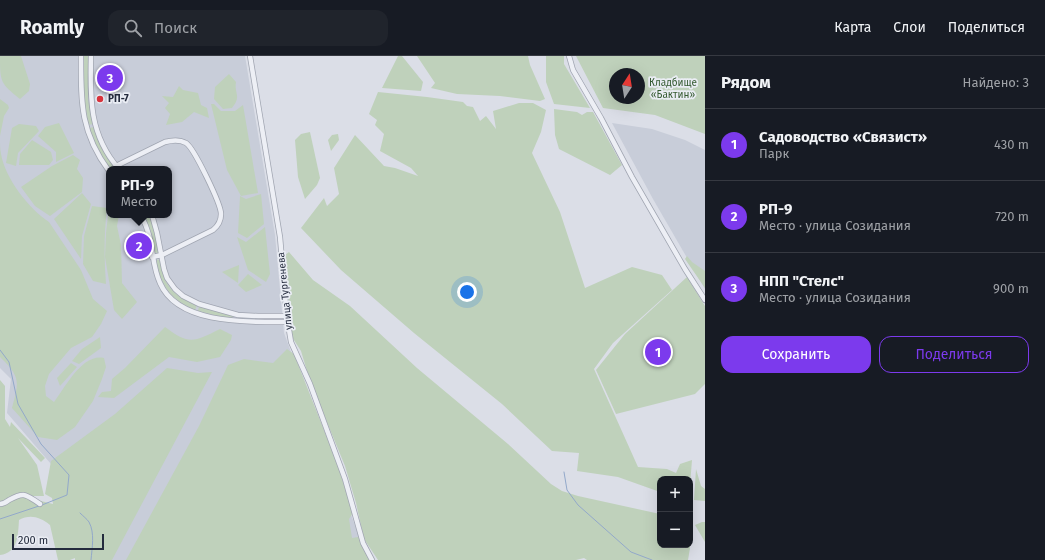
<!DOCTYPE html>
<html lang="ru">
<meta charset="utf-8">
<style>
:root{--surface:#171b24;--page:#20242c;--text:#f1f3f6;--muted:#9ea1a6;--line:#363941;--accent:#7c3aed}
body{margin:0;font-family:"Fira Sans",sans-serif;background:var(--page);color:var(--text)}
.controls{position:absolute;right:12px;bottom:12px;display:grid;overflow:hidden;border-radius:8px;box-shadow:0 4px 16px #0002}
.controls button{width:36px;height:36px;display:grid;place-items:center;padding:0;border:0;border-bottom:1px solid var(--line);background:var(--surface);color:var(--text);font:20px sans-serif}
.compass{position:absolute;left:609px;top:12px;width:36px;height:36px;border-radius:50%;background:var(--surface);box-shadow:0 4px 16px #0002;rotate:12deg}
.scale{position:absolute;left:12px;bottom:10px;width:92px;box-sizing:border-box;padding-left:4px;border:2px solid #242b3d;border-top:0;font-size:11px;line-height:14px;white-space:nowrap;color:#242b3d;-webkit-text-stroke:3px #eaedf4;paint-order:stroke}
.you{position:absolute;left:467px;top:236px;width:14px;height:14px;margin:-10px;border:3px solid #fff;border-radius:50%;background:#1a73e8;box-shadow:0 0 0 6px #1a73e833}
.badge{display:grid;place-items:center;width:26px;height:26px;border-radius:50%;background:var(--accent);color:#fff;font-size:13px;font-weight:700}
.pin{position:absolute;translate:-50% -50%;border:2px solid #fff;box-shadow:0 1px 4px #0006}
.popup{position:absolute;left:106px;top:110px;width:66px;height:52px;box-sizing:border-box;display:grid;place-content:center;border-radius:8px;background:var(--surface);filter:drop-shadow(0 1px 3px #0005);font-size:13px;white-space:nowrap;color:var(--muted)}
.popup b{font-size:15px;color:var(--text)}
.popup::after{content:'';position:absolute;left:50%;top:100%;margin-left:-8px;border:8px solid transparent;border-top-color:var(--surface)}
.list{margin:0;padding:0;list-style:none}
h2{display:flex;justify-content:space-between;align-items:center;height:52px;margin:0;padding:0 16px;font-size:17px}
h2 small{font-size:13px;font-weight:400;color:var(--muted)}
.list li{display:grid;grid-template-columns:26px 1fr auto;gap:12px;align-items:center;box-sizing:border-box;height:72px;padding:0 16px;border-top:1px solid var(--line)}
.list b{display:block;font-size:15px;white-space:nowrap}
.list p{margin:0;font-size:13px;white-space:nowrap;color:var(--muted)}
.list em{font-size:13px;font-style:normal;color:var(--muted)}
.actions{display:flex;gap:8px;padding:12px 16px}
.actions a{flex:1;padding:9px 0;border:1px solid var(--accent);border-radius:12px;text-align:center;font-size:14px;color:var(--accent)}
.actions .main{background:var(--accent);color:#fff}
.icon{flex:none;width:22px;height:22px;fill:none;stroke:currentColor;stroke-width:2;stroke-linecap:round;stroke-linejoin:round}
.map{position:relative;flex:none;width:705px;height:504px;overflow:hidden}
header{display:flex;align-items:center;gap:24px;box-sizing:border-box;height:56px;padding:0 20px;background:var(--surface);border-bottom:1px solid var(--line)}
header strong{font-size:19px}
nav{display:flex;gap:22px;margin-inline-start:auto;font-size:14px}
.search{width:280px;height:36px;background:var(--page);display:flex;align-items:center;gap:10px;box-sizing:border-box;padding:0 14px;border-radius:12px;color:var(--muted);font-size:15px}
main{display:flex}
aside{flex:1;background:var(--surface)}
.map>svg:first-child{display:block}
.built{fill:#c8cdd9;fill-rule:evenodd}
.green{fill:#bfd1bb;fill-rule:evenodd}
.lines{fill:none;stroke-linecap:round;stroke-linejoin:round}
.stream{stroke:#92a8ca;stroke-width:1}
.minor-casing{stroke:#a0a5b1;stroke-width:6}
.minor{stroke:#edeff5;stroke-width:4.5}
.poi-dot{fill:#d8333c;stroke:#eaedf4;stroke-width:1.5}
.labels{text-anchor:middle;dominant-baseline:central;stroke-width:3.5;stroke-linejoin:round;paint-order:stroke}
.park-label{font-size:10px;fill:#345a30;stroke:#eaedf4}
.poi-label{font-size:10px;font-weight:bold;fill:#242b3d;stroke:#eaedf4;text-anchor:start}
.street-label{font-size:10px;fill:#242b3d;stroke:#eaedf4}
</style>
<header>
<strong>Roamly</strong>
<div class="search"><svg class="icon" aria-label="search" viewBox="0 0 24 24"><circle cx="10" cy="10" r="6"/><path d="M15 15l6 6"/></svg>Поиск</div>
<nav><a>Карта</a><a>Слои</a><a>Поделиться</a></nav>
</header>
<main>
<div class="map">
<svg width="705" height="504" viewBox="0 0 705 504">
<rect width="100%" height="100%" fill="#dbdee7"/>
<!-- built -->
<g class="built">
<path d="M0 0H245L275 179 284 277 360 483 369 504H79L51 408 7 357 11 323 0 312ZM109 113H169V159H109Z"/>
<polygon points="612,67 652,73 685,84 705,94 705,233 653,143"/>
</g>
<!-- green -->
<g class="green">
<path d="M0 0H21L30 28 29 35 20 43C0 27 0 26 0 0Z"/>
<polygon points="83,0 89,0 88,43 93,68 88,69 83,33"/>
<polygon points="398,0 402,0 423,26 421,35 382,32"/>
<polygon points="417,0 528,0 530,9 545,43 540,45 500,40 457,38 431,32 435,27"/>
<polygon points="546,0 564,0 564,8 590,52 554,48 546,26"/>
<path d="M576 0H705V78L655 59 603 52ZM615 18H639V42H615Z"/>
<path d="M229 18 236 26C234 38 242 40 232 52L223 53 214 43 215 31Z"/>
<polygon points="179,30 183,34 198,37 201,49 207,52 209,62 194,56 182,66 166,69 170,58 165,52 169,47 162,40 173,41"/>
<polygon points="378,36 427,41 463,46 467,50 473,51 480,65 486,60 496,73 493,55 519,47 533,47 546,54 541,76 532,97 560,156 585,232 632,211 662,219 672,234 613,287 594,313 638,411 667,413 676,417 680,408 692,404 690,429 690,423 660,423 660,436 618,421 577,415 579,397 552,395 502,348 414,277 341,214 301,172 324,142 327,150 339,138 334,112 355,79 384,110 395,112 418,120 411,112 380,95 384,78 375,69 377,64 369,58"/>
<polygon points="0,43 8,49 9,52 4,60 0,80"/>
<polygon points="211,48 214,48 221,55 235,55 243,49 258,137 241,140 227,114"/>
<polygon points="554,53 577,56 582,59 587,56 593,56 622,109 610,119 559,93 555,79"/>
<polygon points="59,67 74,97 56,106 56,96 38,80 45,71"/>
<polygon points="19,68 36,70 39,75 18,97 16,110 6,107 12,72"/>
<path d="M94 71 107 99 116 113H110C101 100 94 87 89 72Z"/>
<polygon points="310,76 320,122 317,129 305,143 298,121 295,84 301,78"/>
<polygon points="338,78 339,84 331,95 328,84 332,79"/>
<path d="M0 83C0 88 0 93 1 98 5 122 29 153 49 166L81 214 93 243 107 255 101 268 92 281 71 292 49 318 45 330 46 340 54 346C65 332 82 297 104 302L106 311 102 323 93 345 75 371 57 384 38 381 12 352C19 326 21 321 0 301Z"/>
<polygon points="32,84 51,96 53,104 49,109 19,109 20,98"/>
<polygon points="73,99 80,104 77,113 83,122 82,136 50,160 35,150 21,131 52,110"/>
<polygon points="82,137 91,148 82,180 81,203 54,163"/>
<polygon points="261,138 264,168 247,182 238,177 240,140 246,143"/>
<path d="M92 150 107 152C104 178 104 202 106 228L93 225 83 208 84 180Z"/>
<polygon points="109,151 109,159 119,159 117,170 121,189 122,227 137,246 122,263 114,254 105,201 106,177"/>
<polygon points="144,159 150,160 155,177 158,198 155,196 152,178"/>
<polygon points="265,171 270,218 266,226 248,214 237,181 246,186"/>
<polygon points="289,196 313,224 350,250 417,312 508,388 551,428 562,435 578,440 660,458 660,489 690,489 690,467 690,492 688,504 587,504 584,502 576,504 378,504 364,483 356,447 345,410 310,325 301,295 292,281 285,199"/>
<polygon points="687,200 692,206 705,215 705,232 685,203"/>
<path d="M158 203C163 208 163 217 165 224 171 236 184 245 197 249L195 254C171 244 162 231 156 206Z"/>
<polygon points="239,209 238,227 222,216"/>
<polygon points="248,218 262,229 246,236 238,229"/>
<polygon points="687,221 705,250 705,328 695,338 616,358 596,314 625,278"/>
<polygon points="199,250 232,259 233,261 230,263 198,255"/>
<path d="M165 271C189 289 194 286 220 273L232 279 231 284 220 301 197 306 169 301 114 342 98 341 102 336 111 335 112 323 125 312Z"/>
<polygon points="100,281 101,292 79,308 72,305 82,293"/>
<polygon points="287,293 294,298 337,407 353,457 349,463 352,482 358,481 370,504 126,504 199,370 228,309 244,303 273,307"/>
<polygon points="71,307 77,311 60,330 57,322"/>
<path d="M167 312 198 317 212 316 112 504H75V502L70 504H58L50 469C40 461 30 458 19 464 18 479 18 497 0 499V324L5 330V363L10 371 11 366 45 402 41 406 18 382 37 409 44 440H28L33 443 53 448 52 442 45 438 51 405 115 358Z"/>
<polygon points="696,413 701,430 705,433 705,445 694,444"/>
<polygon points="702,466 705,466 705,486 695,469"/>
</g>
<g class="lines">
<!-- stream -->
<g class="stream">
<polyline points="0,294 9,306 18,348 41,388 69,419 67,439 42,449"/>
<polyline points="564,416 567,434 578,449 631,496 652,504"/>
<path d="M80 457C83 460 87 463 89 466 95 477 92 492 91 504"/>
<polyline points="0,463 39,450"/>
</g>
<!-- minor casing -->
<g class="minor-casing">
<g id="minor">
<path d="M81 0C81 46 80 76 109 115"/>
<path d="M91 0C90 42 89 79 119 113"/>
<polyline points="250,0 280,181 287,262 291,286 310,328 345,423 363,487 372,504"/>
<polyline points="569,0 573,14 601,62 632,121 685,213 705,244"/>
<path d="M116 110 165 86C172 84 179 83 186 87 194 92 221 148 221 158 221 165 218 170 213 174L162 199 152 201"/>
<path d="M141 159C144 165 147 172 149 179 153 195 153 212 160 227 178 269 249 266 287 266"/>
<polyline points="152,159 157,177 164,213 167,222 175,233 183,240 199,248 238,259 258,260 286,260"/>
<path d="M0 448C4 448 5 447 9 444 25 435 26 439 40 448"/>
</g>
</g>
<!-- minor -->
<use href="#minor" class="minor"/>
</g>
<!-- markers -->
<circle class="poi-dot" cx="100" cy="43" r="4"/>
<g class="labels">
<!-- park labels -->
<g class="park-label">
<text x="673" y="27">Кладбище<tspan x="673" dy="12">«Бактин»</tspan></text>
</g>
<!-- poi labels -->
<g class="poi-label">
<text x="108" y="43">РП-7</text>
</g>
<!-- street labels -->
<g class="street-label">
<text transform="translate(285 235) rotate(-96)">улица Тургенева</text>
</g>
</g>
</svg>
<div class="controls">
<button>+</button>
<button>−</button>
</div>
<svg class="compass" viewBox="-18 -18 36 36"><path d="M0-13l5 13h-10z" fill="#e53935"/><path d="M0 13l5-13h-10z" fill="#9ea1a6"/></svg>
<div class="scale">200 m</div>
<div class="you"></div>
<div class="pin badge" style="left:658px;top:296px">1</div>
<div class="pin badge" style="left:139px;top:190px">2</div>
<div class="popup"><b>РП-9</b>Место</div>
<div class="pin badge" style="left:110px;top:22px">3</div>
</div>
<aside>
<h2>Рядом<small>Найдено: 3</small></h2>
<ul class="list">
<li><span class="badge">1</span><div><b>Садоводство «Связист»</b><p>Парк</p></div><em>430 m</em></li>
<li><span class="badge">2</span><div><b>РП-9</b><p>Место · улица Созидания</p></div><em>720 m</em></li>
<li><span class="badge">3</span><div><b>НПП &quot;Стелс&quot;</b><p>Место · улица Созидания</p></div><em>900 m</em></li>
</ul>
<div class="actions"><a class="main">Сохранить</a><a>Поделиться</a></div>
</aside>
</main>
